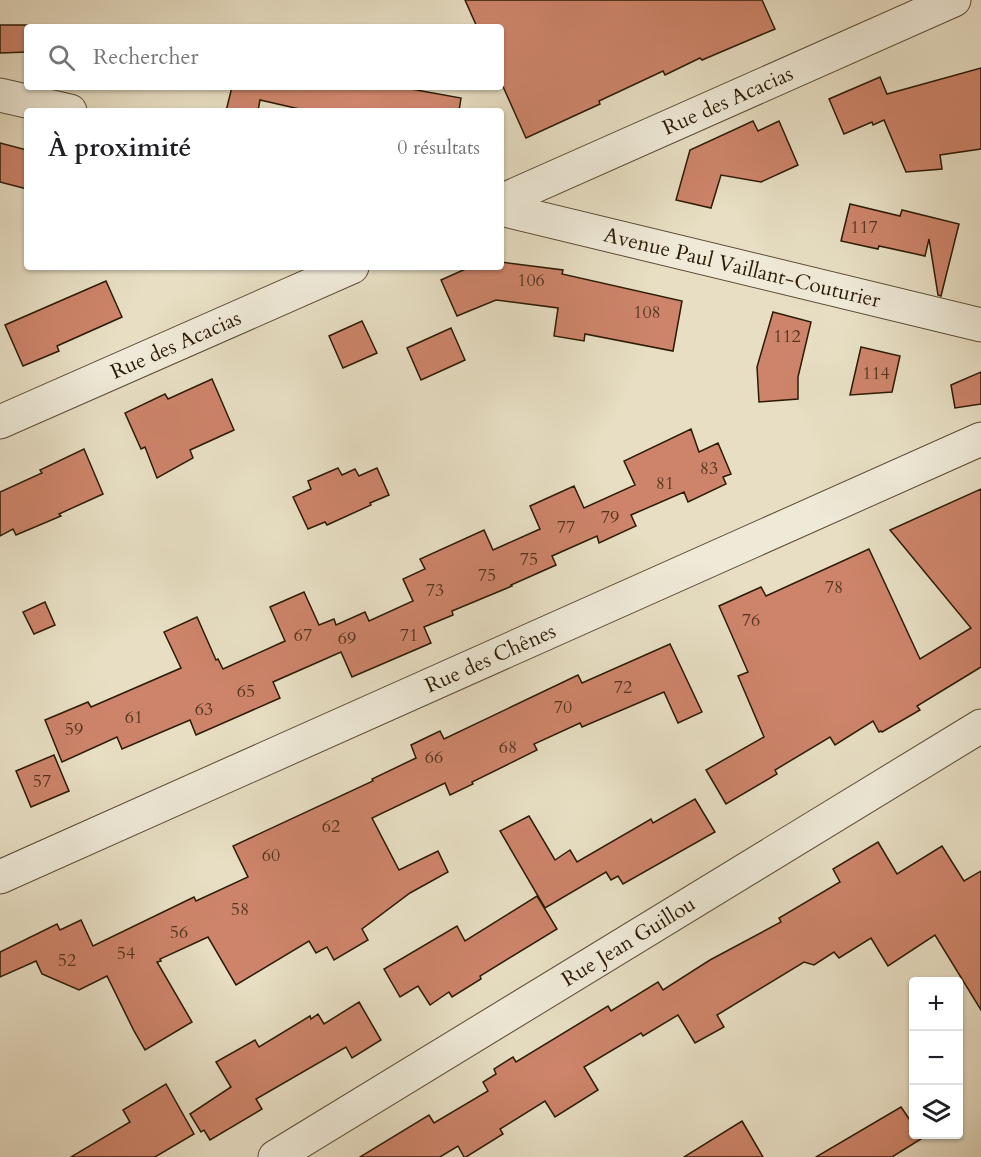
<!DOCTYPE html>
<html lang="fr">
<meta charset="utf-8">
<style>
:root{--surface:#fff;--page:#f6f6f6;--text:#202124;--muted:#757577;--line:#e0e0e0}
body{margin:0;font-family:Cardo,serif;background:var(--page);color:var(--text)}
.controls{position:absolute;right:18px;bottom:18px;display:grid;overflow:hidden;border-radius:6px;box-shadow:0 2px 4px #0004}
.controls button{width:54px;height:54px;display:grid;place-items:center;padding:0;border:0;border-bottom:2px solid var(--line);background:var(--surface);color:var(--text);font:30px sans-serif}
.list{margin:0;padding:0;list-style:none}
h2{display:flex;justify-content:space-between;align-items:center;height:78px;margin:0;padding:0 24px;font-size:26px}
h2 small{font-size:20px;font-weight:400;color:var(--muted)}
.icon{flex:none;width:33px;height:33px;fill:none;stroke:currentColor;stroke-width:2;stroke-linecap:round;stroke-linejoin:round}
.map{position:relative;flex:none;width:981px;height:1157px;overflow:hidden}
.search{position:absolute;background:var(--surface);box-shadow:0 2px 4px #0004;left:24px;top:24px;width:480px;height:66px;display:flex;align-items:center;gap:15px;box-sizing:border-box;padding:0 21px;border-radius:6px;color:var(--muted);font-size:22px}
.panel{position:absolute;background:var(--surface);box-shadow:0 2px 4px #0004;left:24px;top:108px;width:480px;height:162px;border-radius:6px}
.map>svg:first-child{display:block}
.building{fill:#cd846a;stroke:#2c1b04;stroke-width:1.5}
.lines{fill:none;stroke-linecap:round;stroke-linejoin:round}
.minor-casing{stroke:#5b4c34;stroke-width:35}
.minor{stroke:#efead8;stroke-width:33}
.labels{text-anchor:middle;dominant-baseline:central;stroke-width:6;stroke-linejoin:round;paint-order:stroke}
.number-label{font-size:18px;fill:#54351e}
.street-label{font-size:21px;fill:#2c1b04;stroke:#efead8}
</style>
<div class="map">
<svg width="981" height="1157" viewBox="0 0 981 1157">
<rect width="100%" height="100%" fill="#e7dec3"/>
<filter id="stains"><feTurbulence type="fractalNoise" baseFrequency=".00333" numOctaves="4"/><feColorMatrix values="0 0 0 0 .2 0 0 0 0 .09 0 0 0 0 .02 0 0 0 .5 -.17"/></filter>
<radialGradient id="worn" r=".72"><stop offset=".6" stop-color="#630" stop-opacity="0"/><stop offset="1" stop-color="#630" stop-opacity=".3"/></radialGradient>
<!-- building -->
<g class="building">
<polygon points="465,0 762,0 775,29 702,60 700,58 665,75 663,71 599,101 600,104 526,138 501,82 501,27 477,27"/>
<polygon points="0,25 27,25 27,52 0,53"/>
<polygon points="981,68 981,149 940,155 942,169 906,172 884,120 873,125 872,122 844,134 829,99 880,77 887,94"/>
<polygon points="232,87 400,87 461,98 459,111 308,111 260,100 258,111 226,111"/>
<polygon points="753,121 758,131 779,121 798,165 761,182 721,175 711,208 676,200 690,150"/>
<polygon points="0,143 27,150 27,189 0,182"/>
<polygon points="850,204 900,216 902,210 959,224 941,296 938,295 929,239 925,256 879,246 878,249 841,241"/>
<polygon points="501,262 563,270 562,274 682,301 673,351 585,334 584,341 554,336 558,308 496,300 457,316 441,280 470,267 501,267"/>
<polygon points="106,281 122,317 57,346 59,351 23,366 5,325"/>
<polygon points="773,312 811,322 798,377 798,399 759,402 757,367"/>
<polygon points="362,321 377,353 343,368 329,336"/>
<polygon points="451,328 465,360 421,380 407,348"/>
<polygon points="861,347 900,356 892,392 850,395"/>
<polygon points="981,372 981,404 955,408 951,385"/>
<polygon points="212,379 234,430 190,450 193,458 157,478 145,447 141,449 125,413 165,394 168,399"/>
<polygon points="691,429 699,452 718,443 731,474 723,477 726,484 688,502 684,492 631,515 636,526 599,543 597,536 552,556 556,565 511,585 512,586 452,611 453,615 424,627 431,643 352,677 341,652 273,682 280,698 196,735 190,720 122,749 117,737 62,762 45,720 88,702 91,707 181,668 164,632 197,617 216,660 218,659 223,669 285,641 270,607 304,592 319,625 334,619 336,625 365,612 369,621 413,601 403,579 425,569 420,559 484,530 493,550 540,529 530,506 574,486 584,508 635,485 624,461"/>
<polygon points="84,449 103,494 59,514 61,516 16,535 13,529 0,536 0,492 42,473 40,470"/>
<polygon points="338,468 342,475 355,469 359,476 377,468 389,495 370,503 371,505 327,525 325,522 308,529 293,497 311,489 308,481"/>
<polygon points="981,489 981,667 917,706 920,710 882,732 881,731 879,732 873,721 835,745 830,737 775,770 777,774 726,804 706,770 764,737 738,676 748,672 719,606 761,587 766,596 869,549 920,659 971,628 890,530"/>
<polygon points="45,602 55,625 34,634 23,612"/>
<polygon points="670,644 702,712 678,723 664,692 582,727 580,723 534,744 537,750 472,782 473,784 450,795 445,783 372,818 399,870 438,851 448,872 410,893 362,929 368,940 334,960 327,947 316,953 309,941 236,985 208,937 160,959 161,961 157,962 192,1022 145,1050 134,1031 107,976 79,990 42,974 36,961 0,977 0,952 57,924 60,930 81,920 93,946 194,897 196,901 248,877 233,846 373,781 372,779 416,758 411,745 440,731 444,739 578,675 582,683"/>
<polygon points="54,755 69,791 31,807 16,771"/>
<polygon points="695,799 715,832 623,884 618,876 611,880 606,872 545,908 500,831 529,816 555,860 570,850 577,862 651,819 653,823"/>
<polygon points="878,842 897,874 942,846 964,881 981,871 981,1010 935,935 888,966 871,938 839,958 834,952 814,965 804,962 717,1015 724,1027 695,1043 678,1015 643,1036 641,1033 584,1067 598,1090 555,1117 545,1101 500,1129 503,1134 466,1157 464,1157 458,1146 440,1157 360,1157 429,1115 434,1123 488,1091 483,1082 496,1074 494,1069 513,1057 516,1062 608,1006 611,1011 658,982 663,990 710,960 781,922 779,918 840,882 833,869"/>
<polygon points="537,896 557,929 480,976 481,979 452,997 449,992 430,1005 418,986 400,997 384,969 457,926 465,941"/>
<polygon points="359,1002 381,1040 352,1058 346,1047 256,1099 262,1109 210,1140 204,1130 201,1132 190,1114 231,1087 216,1062 255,1040 259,1047 310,1016 311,1019 318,1014 324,1024"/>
<polygon points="166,1084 194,1134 155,1157 71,1157 130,1122 123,1110"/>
<polygon points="901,1107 914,1126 914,1134 918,1134 921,1139 892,1157 816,1157"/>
<polygon points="742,1121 763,1157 684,1157"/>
</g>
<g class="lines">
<!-- minor casing -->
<g class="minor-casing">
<g id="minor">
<polyline points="0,95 70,111"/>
<path id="s1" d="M501 201 954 0"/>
<path id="s2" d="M501 209 981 325"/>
<path id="s3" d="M0 422 352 267"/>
<path id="s4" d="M0 877 981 439"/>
<path id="s5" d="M275 1157 981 726"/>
</g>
</g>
<!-- minor -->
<use href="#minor" class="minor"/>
</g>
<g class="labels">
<!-- number labels -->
<g class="number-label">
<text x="864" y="227">117</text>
<text x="531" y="280">106</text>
<text x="647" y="312">108</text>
<text x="787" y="336">112</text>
<text x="876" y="373">114</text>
<text x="709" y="468">83</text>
<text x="665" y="483">81</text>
<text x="610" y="517">79</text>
<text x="566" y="527">77</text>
<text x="529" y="559">75</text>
<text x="487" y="575">75</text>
<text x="834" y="587">78</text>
<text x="435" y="590">73</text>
<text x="751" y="620">76</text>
<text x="303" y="635">67</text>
<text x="409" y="635">71</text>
<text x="347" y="638">69</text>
<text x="623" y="687">72</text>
<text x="246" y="691">65</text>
<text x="563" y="707">70</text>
<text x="204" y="709">63</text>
<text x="134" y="717">61</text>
<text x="74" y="729">59</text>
<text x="508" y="747">68</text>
<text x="434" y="757">66</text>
<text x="42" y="781">57</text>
<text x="331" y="826">62</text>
<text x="271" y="855">60</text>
<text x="240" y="909">58</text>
<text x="179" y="932">56</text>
<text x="126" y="953">54</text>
<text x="67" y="960">52</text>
</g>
<!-- street labels -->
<g class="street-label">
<text stroke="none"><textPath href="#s1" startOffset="248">Rue des Acacias</textPath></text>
<text stroke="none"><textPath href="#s2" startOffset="248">Avenue Paul Vaillant-Couturier</textPath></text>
<text stroke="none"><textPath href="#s3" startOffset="192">Rue des Acacias</textPath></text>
<text stroke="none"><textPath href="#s4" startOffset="537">Rue des Chênes</textPath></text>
<text stroke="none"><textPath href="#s5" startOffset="414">Rue Jean Guillou</textPath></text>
</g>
</g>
<rect width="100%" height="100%" filter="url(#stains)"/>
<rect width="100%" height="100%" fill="url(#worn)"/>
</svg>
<div class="controls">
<button>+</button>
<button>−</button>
<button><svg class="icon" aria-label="layers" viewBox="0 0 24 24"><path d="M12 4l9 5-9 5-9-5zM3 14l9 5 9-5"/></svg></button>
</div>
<div class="search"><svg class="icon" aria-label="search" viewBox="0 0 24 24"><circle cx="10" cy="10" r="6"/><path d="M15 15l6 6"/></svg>Rechercher</div>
<section class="panel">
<h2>À proximité<small>0 résultats</small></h2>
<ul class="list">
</ul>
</section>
</div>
